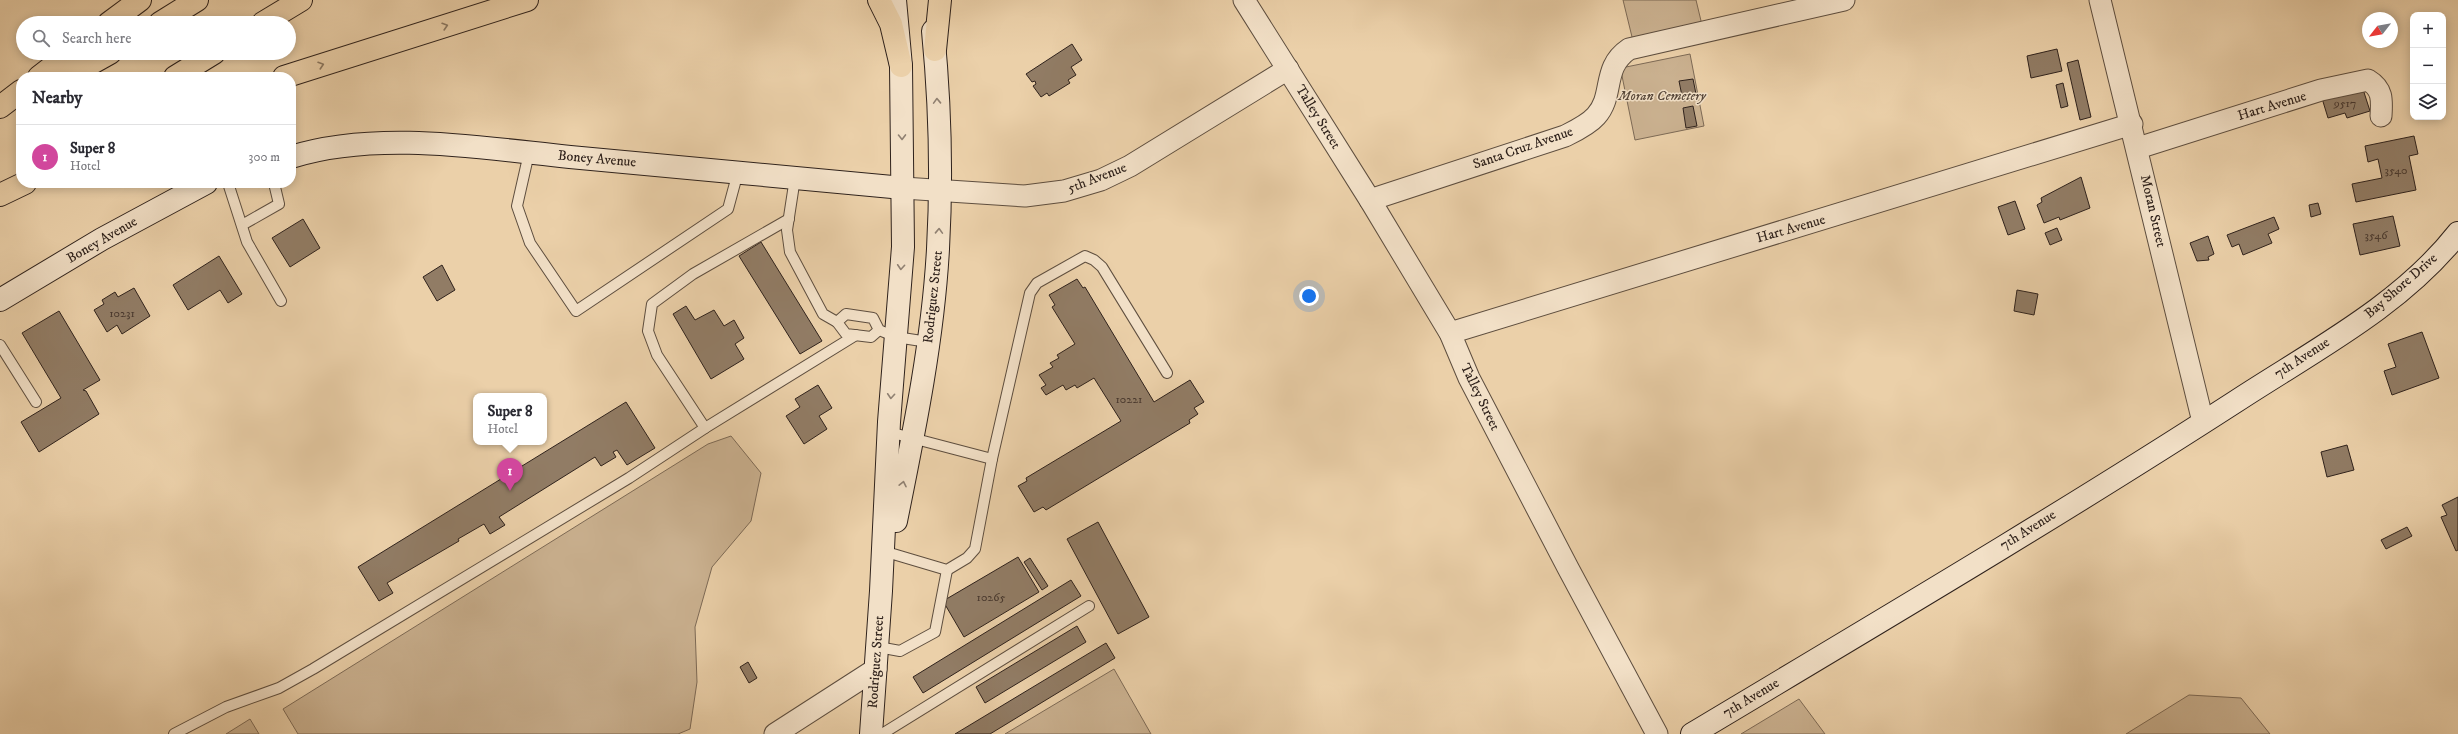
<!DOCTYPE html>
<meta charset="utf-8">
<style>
:root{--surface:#fff;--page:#f2f2f3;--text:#2b2b33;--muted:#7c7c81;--line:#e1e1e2;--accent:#8f2418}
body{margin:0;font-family:"IM FELL DW Pica",serif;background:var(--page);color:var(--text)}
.controls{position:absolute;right:12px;top:12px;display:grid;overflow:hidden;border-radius:8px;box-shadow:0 2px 10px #0003}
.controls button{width:36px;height:36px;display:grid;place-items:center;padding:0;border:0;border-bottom:1px solid var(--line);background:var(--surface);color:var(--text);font:20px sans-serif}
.compass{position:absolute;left:2362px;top:12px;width:36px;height:36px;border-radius:50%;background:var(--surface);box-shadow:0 2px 10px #0003;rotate:239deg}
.you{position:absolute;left:1309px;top:296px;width:14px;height:14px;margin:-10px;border:3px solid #fff;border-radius:50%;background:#1a73e8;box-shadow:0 0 0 6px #1a73e833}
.badge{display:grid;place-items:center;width:26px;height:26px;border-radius:50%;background:var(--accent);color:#fff;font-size:13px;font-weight:700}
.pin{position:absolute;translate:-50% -33px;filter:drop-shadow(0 1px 2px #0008)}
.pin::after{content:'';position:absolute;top:21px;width:14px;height:12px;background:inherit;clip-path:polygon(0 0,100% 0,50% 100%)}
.popup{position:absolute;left:473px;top:393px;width:74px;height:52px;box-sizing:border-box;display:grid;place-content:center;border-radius:8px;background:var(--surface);filter:drop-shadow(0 1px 3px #0005);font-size:13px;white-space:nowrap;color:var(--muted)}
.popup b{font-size:15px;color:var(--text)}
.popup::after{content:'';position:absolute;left:50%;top:100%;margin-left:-8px;border:8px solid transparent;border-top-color:var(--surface)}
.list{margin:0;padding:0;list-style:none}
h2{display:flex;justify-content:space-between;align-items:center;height:52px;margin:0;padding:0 16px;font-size:17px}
h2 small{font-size:13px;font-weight:400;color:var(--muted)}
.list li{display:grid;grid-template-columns:26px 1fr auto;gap:12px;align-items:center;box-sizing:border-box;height:64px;padding:0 16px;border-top:1px solid var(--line)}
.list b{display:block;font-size:15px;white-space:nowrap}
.list p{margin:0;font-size:13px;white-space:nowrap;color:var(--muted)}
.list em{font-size:13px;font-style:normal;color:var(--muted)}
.icon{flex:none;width:22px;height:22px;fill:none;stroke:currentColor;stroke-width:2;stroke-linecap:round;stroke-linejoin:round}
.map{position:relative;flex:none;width:2458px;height:734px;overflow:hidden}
.search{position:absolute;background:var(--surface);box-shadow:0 2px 10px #0003;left:16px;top:16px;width:280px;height:44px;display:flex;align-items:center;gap:10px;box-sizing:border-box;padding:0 14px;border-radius:22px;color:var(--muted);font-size:15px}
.panel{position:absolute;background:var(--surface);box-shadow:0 2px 10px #0003;left:16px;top:72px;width:280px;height:116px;border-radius:16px}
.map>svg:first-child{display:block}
.green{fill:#cbb291;stroke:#7d6a56}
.building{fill:#917c65;stroke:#2f221c}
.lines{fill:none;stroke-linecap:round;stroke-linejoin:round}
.lane-casing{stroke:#5e4e3f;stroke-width:12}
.street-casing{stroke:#5e4e3f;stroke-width:23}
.secondary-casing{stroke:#2f221c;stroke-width:24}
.highway-casing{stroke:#2f221c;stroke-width:24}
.lane{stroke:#f2e0c7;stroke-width:10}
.street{stroke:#f2e0c7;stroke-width:21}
.secondary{stroke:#f2e0c7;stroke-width:22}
.highway{stroke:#ebd0a9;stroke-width:22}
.oneway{stroke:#8d7962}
.oneway2{stroke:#908172}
.labels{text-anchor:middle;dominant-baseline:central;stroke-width:3;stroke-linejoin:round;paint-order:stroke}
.number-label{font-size:12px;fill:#48382e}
.park-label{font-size:14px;font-style:italic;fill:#564639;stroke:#f2e0c7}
.street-label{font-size:14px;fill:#2f221c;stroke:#f2e0c7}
</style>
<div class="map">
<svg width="2458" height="734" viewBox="0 0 2458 734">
<rect width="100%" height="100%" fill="#ebd0a9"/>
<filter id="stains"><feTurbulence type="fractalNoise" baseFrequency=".005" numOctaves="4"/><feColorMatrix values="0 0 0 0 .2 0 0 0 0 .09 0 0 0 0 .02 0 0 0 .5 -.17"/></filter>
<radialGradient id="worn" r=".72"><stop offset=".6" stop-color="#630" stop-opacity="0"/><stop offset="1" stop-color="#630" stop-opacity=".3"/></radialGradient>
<!-- green -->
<g class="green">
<polygon points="1623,0 1696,0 1702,25 1633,41"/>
<polygon points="1690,54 1704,126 1635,140 1621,71 1626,67"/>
<polygon points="731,436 761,473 751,521 712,567 695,627 697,682 690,729 678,734 298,734 283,709 708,444"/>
<polygon points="1114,669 1151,734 1005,734"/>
<polygon points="2189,695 2241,698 2270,734 2126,734"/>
<polygon points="1799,699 1825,734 1741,734"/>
<polygon points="250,719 259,734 226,734"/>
</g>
<!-- building -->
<g class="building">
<polygon points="1072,44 1082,60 1071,67 1076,75 1068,80 1070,83 1049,96 1047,93 1041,97 1033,86 1036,84 1035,81 1032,82 1026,74"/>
<polygon points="2057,49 2062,71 2031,78 2027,56"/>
<polygon points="2078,60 2091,117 2080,120 2067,63"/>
<polygon points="1693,79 1697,99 1683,101 1679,81"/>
<polygon points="2063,83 2068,106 2061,108 2056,85"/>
<polygon points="2361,83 2370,111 2347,118 2345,113 2328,118 2321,95"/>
<polygon points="1693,106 1697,126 1686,128 1683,108"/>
<polygon points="2414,136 2418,154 2409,156 2416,190 2356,202 2352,184 2382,178 2378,159 2368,162 2365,146"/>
<polygon points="2081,177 2090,208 2060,220 2059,217 2044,223 2037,205 2042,202 2041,198"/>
<polygon points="2015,201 2025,229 2008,235 1998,207"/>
<polygon points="2318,203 2321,214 2311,217 2309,205"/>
<polygon points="2393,216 2400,246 2360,255 2353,224"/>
<polygon points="2274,217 2279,229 2268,234 2272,243 2243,255 2239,244 2232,247 2227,235"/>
<polygon points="303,219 320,248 290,267 272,238"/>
<polygon points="2057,228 2062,240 2050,245 2045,233"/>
<polygon points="2208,236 2214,254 2208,257 2209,260 2197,261 2190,243"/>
<polygon points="761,242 822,341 800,354 739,256"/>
<polygon points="219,256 242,294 228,303 220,290 188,310 173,285"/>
<polygon points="442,265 455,290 437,301 423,277"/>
<polygon points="1077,279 1083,288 1085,287 1154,402 1190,380 1204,402 1194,408 1198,414 1189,420 1190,423 1046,510 1043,507 1034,512 1018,486 1027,481 1026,478 1121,421 1094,378 1077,388 1075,385 1066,390 1063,385 1046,395 1041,388 1046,385 1039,375 1053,367 1050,363 1059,358 1057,355 1075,344 1052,307 1055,305 1049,295"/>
<polygon points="134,288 150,316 122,334 117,325 107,332 94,310 104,304 102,300 115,292 118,297"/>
<polygon points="2017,290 2038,294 2034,315 2014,311"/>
<polygon points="686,306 695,320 714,310 724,326 734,320 744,338 735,344 744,359 711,379 673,314"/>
<polygon points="59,311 100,380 83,390 86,391 99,414 39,452 21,422 61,398 22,333"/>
<polygon points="2422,332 2439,378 2392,395 2384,371 2396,367 2388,344"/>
<polygon points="818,385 832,408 819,416 827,429 804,444 786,416 800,407 795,399"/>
<polygon points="626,402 655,448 627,465 617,450 613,452 616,457 601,466 595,457 499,517 505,525 490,534 484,524 458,539 459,541 387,583 393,593 379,601 358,567"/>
<polygon points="2347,445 2354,470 2327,477 2321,452"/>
<polygon points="2458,497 2458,550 2456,551 2441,517 2447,515 2442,505"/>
<polygon points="1098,522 1149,617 1118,634 1067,539"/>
<polygon points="2407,527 2412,536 2386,549 2381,540"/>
<polygon points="1018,557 1039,592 964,637 943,601"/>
<polygon points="1030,558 1048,586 1042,590 1024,562"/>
<polygon points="1071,580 1081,596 923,693 913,677"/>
<polygon points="1077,626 1086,642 985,703 976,687"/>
<polygon points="1106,643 1115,658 990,734 955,734"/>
<polygon points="748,662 757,678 749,683 740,667"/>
</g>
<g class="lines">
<!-- lane casing -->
<g class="lane-casing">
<g id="lane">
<polyline points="529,153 517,206 530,243 576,311 728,209 738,172"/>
<polyline points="795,178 787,230 790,252 823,314 837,322"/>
<polyline points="228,183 247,242 281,301"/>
<polyline points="789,219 693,274 652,304 648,331 657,355 705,428 856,335"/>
<polyline points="242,225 279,204 274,183"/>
<polyline points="879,330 871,337 846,334 837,322 846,314 873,318 879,330 896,337 928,342"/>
<polyline points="0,345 36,402"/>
<polyline points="889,432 992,459 1030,293 1037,283 1085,256 1094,260 1102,267 1167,373"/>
<polyline points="883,551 947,570 967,558 975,549 992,459"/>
<polyline points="878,647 900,651 935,632 947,570"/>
<polyline points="174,734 226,707 279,688 313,669 629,478 705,428"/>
<polyline points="882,734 1089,606"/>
</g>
</g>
<!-- street casing -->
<g class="street-casing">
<g id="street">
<polyline points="1244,0 1370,200 1450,333 1469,378 1568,568 1657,734"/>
<polyline points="2100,0 2203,422"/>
<path d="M2138 148 2321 90 2368 80C2383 89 2382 100 2381 116"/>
<polyline points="903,188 1025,196 1064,191 1101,180 1130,166 1288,69"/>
<path d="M1370 200 1565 136C1575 131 1588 125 1596 116 1615 95 1601 68 1629 49L1844 0"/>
<polyline points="1450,333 2132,124"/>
<polyline points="775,734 876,669"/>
</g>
</g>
<!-- secondary casing -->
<g class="secondary-casing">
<g id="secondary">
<path d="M291 157C377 130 482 148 570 157 681 167 792 178 903 188"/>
<polyline points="0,300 102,239 206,183"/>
<path d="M896 521C914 432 933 340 938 249 942 177 940 103 933 31"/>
<polyline points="871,734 881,591 889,422 903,247 901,66 895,0"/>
<path d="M1692 734C1874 625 2057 517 2235 402 2311 352 2401 306 2458 233"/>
</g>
</g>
<!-- highway casing -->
<g class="highway-casing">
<g id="highway">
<polyline points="879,0 891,24 901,66"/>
<polyline points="109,23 140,0"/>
<polyline points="160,23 197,0"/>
<polyline points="263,23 301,0"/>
<polyline points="935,50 940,0"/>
<polyline points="39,77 70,53"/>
<polyline points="67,77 110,53"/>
<polyline points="175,77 214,53"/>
<polyline points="284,77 527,0"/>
<polyline points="0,107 21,91"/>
<polyline points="0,195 25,183"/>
</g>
</g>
<!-- lane -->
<use href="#lane" class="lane"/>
<!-- street -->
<use href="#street" class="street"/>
<!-- secondary -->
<use href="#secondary" class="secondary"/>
<!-- highway -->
<use href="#highway" class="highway"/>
</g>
<!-- one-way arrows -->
<defs><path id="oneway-chevron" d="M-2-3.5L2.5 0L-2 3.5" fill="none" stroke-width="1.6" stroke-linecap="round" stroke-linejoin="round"/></defs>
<g class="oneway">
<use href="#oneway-chevron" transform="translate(445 26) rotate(-17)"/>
<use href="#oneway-chevron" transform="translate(321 65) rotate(-18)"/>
</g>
<g class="oneway2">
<use href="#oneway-chevron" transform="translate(937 101) rotate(-92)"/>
<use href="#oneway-chevron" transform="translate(902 137) rotate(89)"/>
<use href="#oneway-chevron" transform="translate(939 231) rotate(-88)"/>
<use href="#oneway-chevron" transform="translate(901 267) rotate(94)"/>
<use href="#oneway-chevron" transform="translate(891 396) rotate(94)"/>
<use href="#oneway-chevron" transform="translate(903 484) rotate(-78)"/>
</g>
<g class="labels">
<!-- number labels -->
<g class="number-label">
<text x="2345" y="103">9517</text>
<text x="2396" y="170">3540</text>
<text x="2376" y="235">3546</text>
<text x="122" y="313">10231</text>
<text x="1129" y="399">10221</text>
<text x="991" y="597">10265</text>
</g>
<!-- park labels -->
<g class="park-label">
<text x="1662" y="96">Moran Cemetery</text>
</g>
<!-- street labels -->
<g class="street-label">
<text transform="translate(2272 106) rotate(-17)">Hart Avenue</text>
<text transform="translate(1318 117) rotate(58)">Talley Street</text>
<text transform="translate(1523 148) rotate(-19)">Santa Cruz Avenue</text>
<text transform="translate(597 159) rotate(5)">Boney Avenue</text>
<text transform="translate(1097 178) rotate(-21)">5th Avenue</text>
<text transform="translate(2153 211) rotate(77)">Moran Street</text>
<text transform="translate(1791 229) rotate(-16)">Hart Avenue</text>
<text transform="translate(102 240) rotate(-30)">Boney Avenue</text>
<text transform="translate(2401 286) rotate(-41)">Bay Shore Drive</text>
<text transform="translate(933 297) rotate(-84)">Rodriguez Street</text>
<text transform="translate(2302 358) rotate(-33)">7th Avenue</text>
<text transform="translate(1480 397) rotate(64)">Talley Street</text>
<text transform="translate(2028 530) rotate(-32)">7th Avenue</text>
<text transform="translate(876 662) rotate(-86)">Rodriguez Street</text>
<text transform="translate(1751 698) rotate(-31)">7th Avenue</text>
</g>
</g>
<rect width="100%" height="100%" filter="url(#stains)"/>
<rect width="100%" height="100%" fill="url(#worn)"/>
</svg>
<div class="controls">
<button>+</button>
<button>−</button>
<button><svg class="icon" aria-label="layers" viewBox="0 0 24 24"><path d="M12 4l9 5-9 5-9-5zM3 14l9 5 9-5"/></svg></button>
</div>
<svg class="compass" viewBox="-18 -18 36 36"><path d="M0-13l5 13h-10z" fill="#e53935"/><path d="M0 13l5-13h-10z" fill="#7c7c81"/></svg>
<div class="you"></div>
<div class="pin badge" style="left:510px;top:491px;background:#d1479c">1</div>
<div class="popup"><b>Super 8</b>Hotel</div>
<div class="search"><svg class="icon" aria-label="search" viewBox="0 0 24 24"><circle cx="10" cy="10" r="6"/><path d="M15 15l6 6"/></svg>Search here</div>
<section class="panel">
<h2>Nearby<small></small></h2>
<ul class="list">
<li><span class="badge" style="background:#d1479c">1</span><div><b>Super 8</b><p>Hotel</p></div><em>300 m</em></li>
</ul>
</section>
</div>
